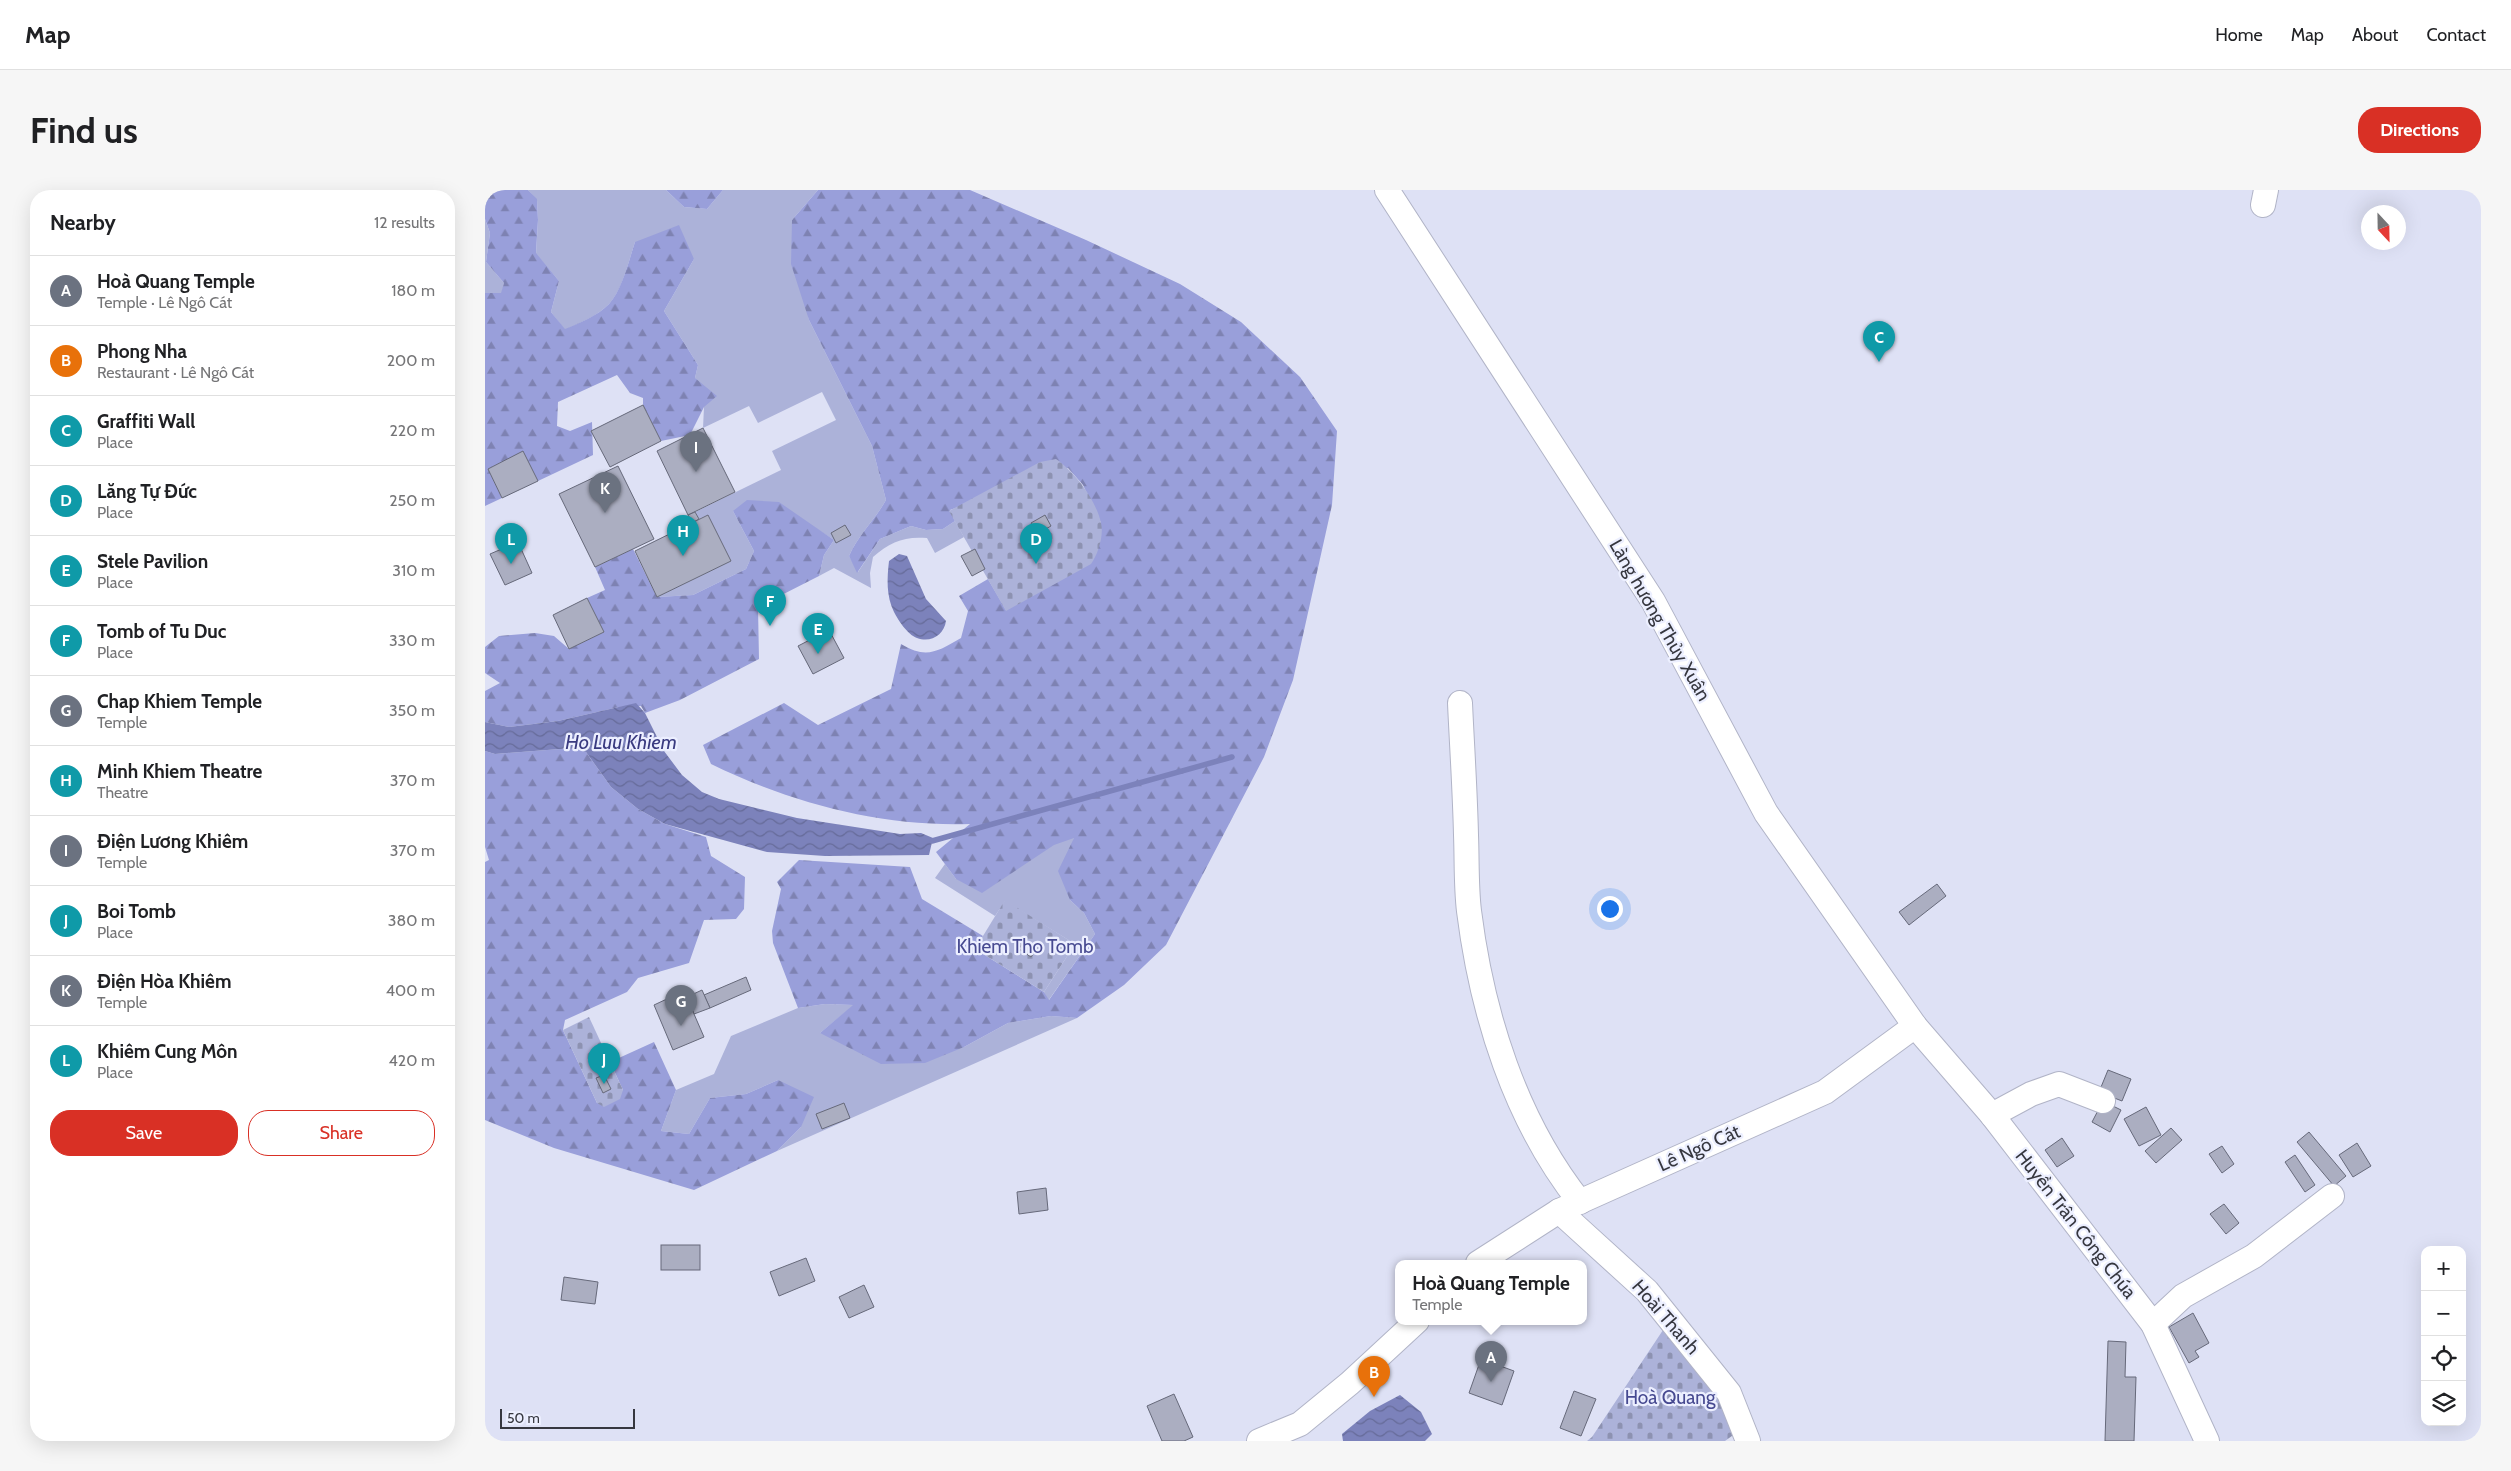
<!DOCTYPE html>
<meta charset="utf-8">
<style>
:root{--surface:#fff;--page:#f6f6f6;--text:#202124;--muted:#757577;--line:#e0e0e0;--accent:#d93025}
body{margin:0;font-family:Cabin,sans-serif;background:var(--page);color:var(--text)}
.controls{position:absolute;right:15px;bottom:15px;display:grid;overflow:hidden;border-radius:10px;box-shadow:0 5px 20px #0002}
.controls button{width:45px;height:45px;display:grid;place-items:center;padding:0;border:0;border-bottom:1px solid var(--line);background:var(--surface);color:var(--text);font:25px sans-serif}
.compass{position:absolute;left:1876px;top:15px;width:45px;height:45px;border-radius:50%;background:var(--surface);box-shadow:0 5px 20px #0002;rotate:158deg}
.scale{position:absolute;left:15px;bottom:12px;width:135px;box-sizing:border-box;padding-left:5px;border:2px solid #36373f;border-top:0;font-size:14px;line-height:18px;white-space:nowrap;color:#36373f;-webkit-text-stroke:4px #ecefff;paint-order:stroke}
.you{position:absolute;left:1124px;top:718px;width:18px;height:18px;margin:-12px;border:4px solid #fff;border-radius:50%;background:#1a73e8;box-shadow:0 0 0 8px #1a73e833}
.badge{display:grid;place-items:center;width:32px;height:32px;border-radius:50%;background:var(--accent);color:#fff;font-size:16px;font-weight:700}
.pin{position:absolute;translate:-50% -41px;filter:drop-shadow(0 1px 2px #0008)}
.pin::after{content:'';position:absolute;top:26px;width:18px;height:15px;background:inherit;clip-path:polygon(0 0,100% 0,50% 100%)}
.popup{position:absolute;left:910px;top:1070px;width:192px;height:65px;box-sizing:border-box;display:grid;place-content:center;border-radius:10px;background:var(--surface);filter:drop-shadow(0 1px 4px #0005);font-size:16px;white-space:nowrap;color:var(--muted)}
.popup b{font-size:19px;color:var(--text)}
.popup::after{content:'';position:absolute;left:50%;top:100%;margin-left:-10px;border:10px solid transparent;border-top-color:var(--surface)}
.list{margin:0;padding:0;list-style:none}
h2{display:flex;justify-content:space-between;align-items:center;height:65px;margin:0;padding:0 20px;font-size:21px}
h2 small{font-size:16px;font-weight:400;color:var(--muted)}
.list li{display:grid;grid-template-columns:32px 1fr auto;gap:15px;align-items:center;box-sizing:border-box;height:70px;padding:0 20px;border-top:1px solid var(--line)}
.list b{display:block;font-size:19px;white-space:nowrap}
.list p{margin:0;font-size:16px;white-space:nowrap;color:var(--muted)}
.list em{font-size:16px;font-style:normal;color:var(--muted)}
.actions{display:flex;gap:10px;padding:15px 20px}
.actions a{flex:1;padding:11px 0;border:1px solid var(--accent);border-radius:20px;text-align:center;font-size:18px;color:var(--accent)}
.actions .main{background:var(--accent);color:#fff}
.icon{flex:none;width:28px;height:28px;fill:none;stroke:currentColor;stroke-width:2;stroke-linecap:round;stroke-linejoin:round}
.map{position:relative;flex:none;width:1996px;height:1251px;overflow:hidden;border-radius:20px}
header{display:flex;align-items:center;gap:30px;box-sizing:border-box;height:70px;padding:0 25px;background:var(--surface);border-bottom:1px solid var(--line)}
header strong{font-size:24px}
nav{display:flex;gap:28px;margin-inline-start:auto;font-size:18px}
.intro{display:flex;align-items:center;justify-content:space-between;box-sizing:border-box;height:120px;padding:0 30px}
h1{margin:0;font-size:35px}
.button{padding:12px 22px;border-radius:20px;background:var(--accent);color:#fff;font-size:18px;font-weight:700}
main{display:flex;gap:30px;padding:0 30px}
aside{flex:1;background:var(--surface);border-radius:20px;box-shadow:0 5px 20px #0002}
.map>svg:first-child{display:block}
.grass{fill:#acb2d9}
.forest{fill:url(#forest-firs)}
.cemetery{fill:url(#cemetery-stones)}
.water{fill:url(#water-waves)}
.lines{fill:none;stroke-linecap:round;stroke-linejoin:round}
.stream{stroke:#7c82bb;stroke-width:5.5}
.building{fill:#abaec1;stroke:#66697a}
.minor-casing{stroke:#b1b4c7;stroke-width:26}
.minor{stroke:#fff;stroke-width:24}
.labels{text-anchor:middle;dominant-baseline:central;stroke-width:4.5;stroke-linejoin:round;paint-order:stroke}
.street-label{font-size:19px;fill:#36373f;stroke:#ecefff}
.park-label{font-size:19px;fill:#474a91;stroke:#ecefff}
.water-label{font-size:20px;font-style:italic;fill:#393a80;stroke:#ecefff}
</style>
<header>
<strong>Map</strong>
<nav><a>Home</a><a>Map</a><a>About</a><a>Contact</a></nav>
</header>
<div class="intro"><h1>Find us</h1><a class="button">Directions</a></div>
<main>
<aside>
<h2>Nearby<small>12 results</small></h2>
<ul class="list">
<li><span class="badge" style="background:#6b7280">A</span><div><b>Hoà Quang Temple</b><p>Temple · Lê Ngô Cát</p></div><em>180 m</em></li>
<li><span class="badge" style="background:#e8710a">B</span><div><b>Phong Nha</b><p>Restaurant · Lê Ngô Cát</p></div><em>200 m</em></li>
<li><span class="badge" style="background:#0f9aa8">C</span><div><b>Graffiti Wall</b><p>Place</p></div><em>220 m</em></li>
<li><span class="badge" style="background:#0f9aa8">D</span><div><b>Lăng Tự Đức</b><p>Place</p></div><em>250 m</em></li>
<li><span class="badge" style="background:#0f9aa8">E</span><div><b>Stele Pavilion</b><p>Place</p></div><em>310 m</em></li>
<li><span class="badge" style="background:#0f9aa8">F</span><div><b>Tomb of Tu Duc</b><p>Place</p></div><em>330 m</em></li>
<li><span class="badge" style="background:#6b7280">G</span><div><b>Chap Khiem Temple</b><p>Temple</p></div><em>350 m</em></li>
<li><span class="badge" style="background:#0f9aa8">H</span><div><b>Minh Khiem Theatre</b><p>Theatre</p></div><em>370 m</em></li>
<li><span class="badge" style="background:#6b7280">I</span><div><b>Điện Lương Khiêm</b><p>Temple</p></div><em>370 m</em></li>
<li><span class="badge" style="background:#0f9aa8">J</span><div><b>Boi Tomb</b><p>Place</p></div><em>380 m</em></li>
<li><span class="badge" style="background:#6b7280">K</span><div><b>Điện Hòa Khiêm</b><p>Temple</p></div><em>400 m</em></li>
<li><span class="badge" style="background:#0f9aa8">L</span><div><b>Khiêm Cung Môn</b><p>Place</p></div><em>420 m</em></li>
</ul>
<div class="actions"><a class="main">Save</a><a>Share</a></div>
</aside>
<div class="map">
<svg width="1996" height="1251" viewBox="0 0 1996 1251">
<defs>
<pattern id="forest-firs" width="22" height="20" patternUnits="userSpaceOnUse" patternTransform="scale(1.25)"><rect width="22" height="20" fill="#999fda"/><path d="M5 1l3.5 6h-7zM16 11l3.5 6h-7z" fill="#7e82b2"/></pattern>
<pattern id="cemetery-stones" width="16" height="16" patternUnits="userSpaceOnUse" patternTransform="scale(1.25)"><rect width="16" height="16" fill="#acb2d9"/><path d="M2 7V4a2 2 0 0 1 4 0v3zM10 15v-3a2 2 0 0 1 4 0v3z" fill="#8d92b1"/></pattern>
<pattern id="water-waves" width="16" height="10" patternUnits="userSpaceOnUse" patternTransform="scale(1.25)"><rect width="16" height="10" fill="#7c82bb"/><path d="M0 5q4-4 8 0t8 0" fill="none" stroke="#666b99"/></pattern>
</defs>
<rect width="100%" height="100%" fill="#dee1f5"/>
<!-- grass -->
<g class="grass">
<path d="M43 0H181L199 17 222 19 238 0H333L307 30 324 130 387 256 401 310C390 330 373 345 364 366L373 382 395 349 426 336 441 340 458 339 470 331 479 347 450 363 442 348C419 346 405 352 388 367L385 383 386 398 349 378 334 386 339 365 349 350 321 332 248 321 269 361 261 379 208 405 172 407 246 371 223 325 214 329 210 322 296 280 287 261 351 230 337 202 273 233 264 216 218 238 219 217 210 188 213 175 179 121 209 69 150 52C144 70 137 101 124 114 112 126 95 133 80 140L66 122 74 91 51 64 53 30 52 10Z"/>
<polygon points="0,29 5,43 1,72 19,93 17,103 0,103"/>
<polygon points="589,647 585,710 599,723 610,744 563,811 559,802 590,754 520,711 510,726 450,688 460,674 471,689"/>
<polygon points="340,814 369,815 335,843 479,857 523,833 566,826 592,828 292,961 316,937 293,890 261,904 225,908 204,944 176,941 191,900 229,884 246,846 313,818"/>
</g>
<!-- forest -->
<g class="forest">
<path d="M2 0H43L52 9 53 30 51 63 74 91 66 122 80 139C95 133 112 126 124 114 137 100 144 70 150 52L194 35 209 69 179 121 213 175 210 188 232 206 219 217 205 245 176 251 158 215V208L145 203 132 185 73 212 72 236 85 241 107 232 108 265 53 291 38 262 3 279 17 308 0 316V103H16L19 93 1 72 5 43 0 29V10L5 7Z"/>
<polygon points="181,0 238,0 222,19 199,17"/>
<path d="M333 0H485L601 50 695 94 756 132 815 187 852 241 847 315 808 490 779 567 681 755 639 795 592 828 566 826 523 833 479 857 440 873 396 874 335 843 368 815 340 814 313 818 288 753 287 741 296 699 292 692 314 670 425 677 437 709 498 746 490 759 559 802 564 810 610 744 599 723 585 710 573 681 589 648 569 655 497 703 471 689 451 662 485 634C396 637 306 613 226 574L218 555 299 513 333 535 406 499 416 454C441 469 452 462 476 448L483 421 474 406 503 389 521 420 616 333 598 295 583 278 465 320 470 331 458 339 441 340 426 336 395 349 372 383 364 366C373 345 390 330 401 310L387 256 324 130 306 74 307 30Z"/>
<polygon points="262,310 294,312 349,350 339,365 334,386 273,417 274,469 195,510 160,523 156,516 134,517 73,531 24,537 0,532 0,501 15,493 0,483 0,457 14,446 50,443 69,446 84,459 119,442 102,408 120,400 110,377 148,359 172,407 208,405 261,379 269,361 248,321"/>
<polygon points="88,558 101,562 126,597 153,619 180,634 221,647 226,666 260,687 259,719 251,729 219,730 204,773 153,788 142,802 80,830 78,840 112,913 138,900 125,872 169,852 191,900 176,941 204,944 225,908 261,904 293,890 329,907 316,937 292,961 209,1000 69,958 0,930 0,672 4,670 0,657 0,561 10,564"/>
</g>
<!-- cemetery -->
<g class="cemetery">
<path d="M571 269C590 282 611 310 616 333 619 346 613 364 606 374L521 421 464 321 555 272Z"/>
<polygon points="520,710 590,754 559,802 490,759"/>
<polygon points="104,827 138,900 135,909 119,917 112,913 78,840"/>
<polygon points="1180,1137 1231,1194 1251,1243 1240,1251 1102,1251 1107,1247"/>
</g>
<!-- water -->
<g class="water">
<path d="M414 364 422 366 441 409 461 431C459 445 446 453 432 448 423 445 413 430 409 422 401 406 402 388 404 371Z"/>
<polygon points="151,513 160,523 179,561 197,585 217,602 234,609 312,628 415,644 436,643 448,648 444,665 340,666 282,662 180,634 153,619 126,597 101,562 88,558 10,564 0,561 0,532 24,537 73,531"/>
<polygon points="915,1205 936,1222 947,1244 940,1251 858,1251 857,1244 885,1221"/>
</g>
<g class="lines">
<!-- stream -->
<polyline class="stream" points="447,651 747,567"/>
</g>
<!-- building -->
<g class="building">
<polygon points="158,215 176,251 125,277 106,241"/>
<polygon points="218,238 250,302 203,325 172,261"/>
<polygon points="38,261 53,291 17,308 3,279"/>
<polygon points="133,276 169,349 110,377 74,304"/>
<polygon points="210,322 214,329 207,333 203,325"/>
<polygon points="223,325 246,371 172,407 150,361"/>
<polygon points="560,325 566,336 552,344 546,333"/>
<polygon points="360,335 366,345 351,353 346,343"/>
<polygon points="33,352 47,383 20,395 5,364"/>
<polygon points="490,359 500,379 487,386 476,366"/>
<polygon points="102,408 119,442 84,459 68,425"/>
<polygon points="344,440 359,468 328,484 313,456"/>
<polygon points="1452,694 1461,706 1424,735 1414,722"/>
<polygon points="538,752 551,760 546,767 534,759"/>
<polygon points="261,787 266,800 225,818 219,805"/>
<polygon points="217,800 225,818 209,824 202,807"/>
<polygon points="199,801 219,847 188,860 169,815"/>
<polygon points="1623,880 1646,889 1637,911 1614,902"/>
<polygon points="119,885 126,899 118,903 111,888"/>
<polygon points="1618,911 1636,920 1625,942 1607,932"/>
<polygon points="359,913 365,928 337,939 331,924"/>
<polygon points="1661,917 1676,945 1654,956 1639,929"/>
<polygon points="1686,938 1697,950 1671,973 1660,961"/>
<polygon points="1824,942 1861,986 1849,996 1812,952"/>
<polygon points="1577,948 1589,966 1572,977 1560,960"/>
<polygon points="1872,953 1886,976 1868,987 1854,965"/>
<polygon points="1737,956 1749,974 1737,983 1724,964"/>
<polygon points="1810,965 1830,995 1820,1002 1800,972"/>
<polygon points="561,998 563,1020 534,1024 532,1002"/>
<polygon points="1739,1014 1754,1033 1741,1044 1725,1024"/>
<rect x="176" y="1055" width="39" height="25"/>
<polygon points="321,1068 330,1091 294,1106 285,1082"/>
<polygon points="79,1087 113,1092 110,1114 76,1110"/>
<polygon points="379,1095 389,1117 364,1128 354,1107"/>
<polygon points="1708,1123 1724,1153 1710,1161 1714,1167 1704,1173 1684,1137"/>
<polygon points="1623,1151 1641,1152 1640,1187 1651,1187 1649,1251 1620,1251"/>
<polygon points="996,1169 1029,1181 1017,1215 984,1203"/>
<polygon points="1089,1201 1111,1209 1096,1246 1075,1238"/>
<polygon points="689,1204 708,1247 699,1251 677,1251 662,1216"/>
</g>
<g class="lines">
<!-- minor casing -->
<g class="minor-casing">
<g id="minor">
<polyline points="902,0 1168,411 1281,623 1430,836 1507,925 1668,1134 1722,1251"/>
<polyline points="1778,15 1781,0"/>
<path d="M975 513C977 557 980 601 981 645 982 670 981 696 984 721 997 824 1030 930 1095 1012"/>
<polyline points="1507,925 1546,904 1574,894 1618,911"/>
<polyline points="1074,1021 1162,1101 1244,1203 1263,1251"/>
<polyline points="993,1073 1074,1021 1340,902 1430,836"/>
<polyline points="1668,1134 1698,1106 1769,1066 1847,1006"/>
<polyline points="774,1251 815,1234 865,1193 932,1131"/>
</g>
</g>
<!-- minor -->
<use href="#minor" class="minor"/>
</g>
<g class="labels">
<!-- street labels -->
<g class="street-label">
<text transform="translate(1175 430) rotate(60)">Làng hương Thủy Xuân</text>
<text transform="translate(1214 958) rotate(-24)">Lê Ngô Cát</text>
<text transform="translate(1591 1034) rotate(52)">Huyền Trân Công Chúa</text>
<text transform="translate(1181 1127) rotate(49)">Hoài Thanh</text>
</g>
<!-- park labels -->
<g class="park-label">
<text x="540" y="756">Khiem Tho Tomb</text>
<text x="1185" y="1207">Hoà Quang</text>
</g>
<!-- water labels -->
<g class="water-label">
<text x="136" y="552">Ho Luu Khiem</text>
</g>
</g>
</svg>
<div class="controls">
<button>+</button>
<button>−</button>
<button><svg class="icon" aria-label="locate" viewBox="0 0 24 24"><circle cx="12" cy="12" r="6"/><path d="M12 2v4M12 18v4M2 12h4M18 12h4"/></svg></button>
<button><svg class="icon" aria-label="layers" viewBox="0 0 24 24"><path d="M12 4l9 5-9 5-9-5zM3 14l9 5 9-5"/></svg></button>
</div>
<svg class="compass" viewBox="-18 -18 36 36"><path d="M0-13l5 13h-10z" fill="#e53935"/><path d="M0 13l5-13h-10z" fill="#757577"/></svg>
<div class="scale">50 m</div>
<div class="you"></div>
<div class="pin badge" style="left:1006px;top:1192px;background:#6b7280">A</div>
<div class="popup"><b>Hoà Quang Temple</b>Temple</div>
<div class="pin badge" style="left:889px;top:1207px;background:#e8710a">B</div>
<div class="pin badge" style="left:1394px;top:172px;background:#0f9aa8">C</div>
<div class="pin badge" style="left:551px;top:374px;background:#0f9aa8">D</div>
<div class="pin badge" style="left:333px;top:464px;background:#0f9aa8">E</div>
<div class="pin badge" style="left:285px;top:436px;background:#0f9aa8">F</div>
<div class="pin badge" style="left:196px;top:836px;background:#6b7280">G</div>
<div class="pin badge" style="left:198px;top:366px;background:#0f9aa8">H</div>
<div class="pin badge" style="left:211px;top:282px;background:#6b7280">I</div>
<div class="pin badge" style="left:119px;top:894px;background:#0f9aa8">J</div>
<div class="pin badge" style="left:120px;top:323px;background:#6b7280">K</div>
<div class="pin badge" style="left:26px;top:374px;background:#0f9aa8">L</div>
</div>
</main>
